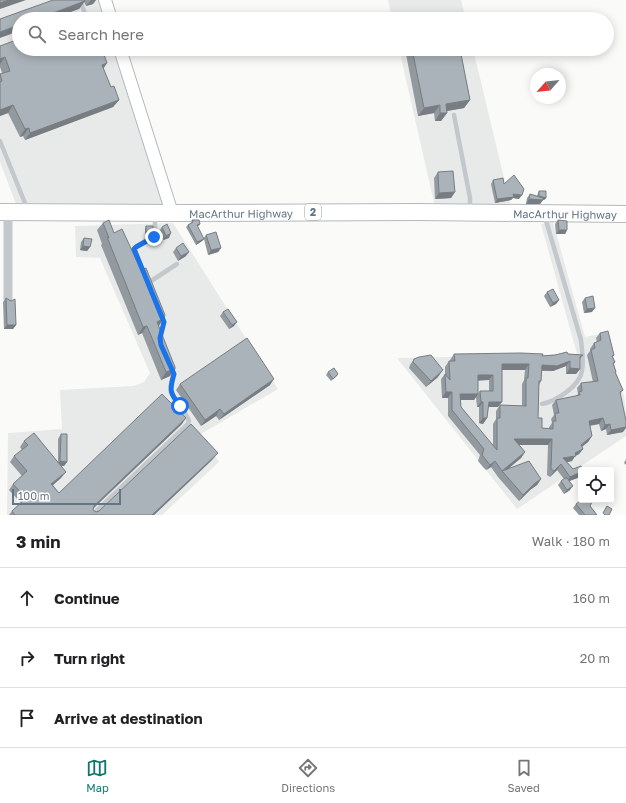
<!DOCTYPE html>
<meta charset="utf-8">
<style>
:root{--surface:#fff;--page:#f2f2f2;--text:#202124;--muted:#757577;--line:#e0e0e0;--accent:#0f766e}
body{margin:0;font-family:"Golos Text",sans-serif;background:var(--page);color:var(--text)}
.controls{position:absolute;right:12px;bottom:12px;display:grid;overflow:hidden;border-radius:4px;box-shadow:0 2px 10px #0003}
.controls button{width:36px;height:36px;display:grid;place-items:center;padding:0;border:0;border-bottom:1px solid var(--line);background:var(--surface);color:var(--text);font:20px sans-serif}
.compass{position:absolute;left:530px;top:68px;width:36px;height:36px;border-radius:50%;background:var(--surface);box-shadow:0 2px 10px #0003;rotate:243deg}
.scale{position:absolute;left:12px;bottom:10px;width:109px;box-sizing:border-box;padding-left:4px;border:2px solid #657683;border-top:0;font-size:11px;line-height:14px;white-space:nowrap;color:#657683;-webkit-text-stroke:3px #fff;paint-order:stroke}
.stop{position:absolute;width:12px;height:12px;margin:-9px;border:3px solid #1a73e8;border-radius:50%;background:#fff}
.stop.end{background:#1a73e8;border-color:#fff;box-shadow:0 1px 4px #0008}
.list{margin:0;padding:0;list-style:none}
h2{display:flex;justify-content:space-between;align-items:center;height:52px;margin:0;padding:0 16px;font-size:17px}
h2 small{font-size:13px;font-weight:400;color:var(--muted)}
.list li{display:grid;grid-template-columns:26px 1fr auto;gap:12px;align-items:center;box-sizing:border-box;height:60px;padding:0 16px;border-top:1px solid var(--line)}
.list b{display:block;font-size:15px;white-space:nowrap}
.list em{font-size:13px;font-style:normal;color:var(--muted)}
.icon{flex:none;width:22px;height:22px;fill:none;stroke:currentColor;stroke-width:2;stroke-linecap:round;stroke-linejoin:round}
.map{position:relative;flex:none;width:626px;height:515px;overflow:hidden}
.search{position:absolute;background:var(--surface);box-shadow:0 2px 10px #0003;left:12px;right:12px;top:12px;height:44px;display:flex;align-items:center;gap:10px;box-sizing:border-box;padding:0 14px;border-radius:22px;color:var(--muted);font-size:15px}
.sheet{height:232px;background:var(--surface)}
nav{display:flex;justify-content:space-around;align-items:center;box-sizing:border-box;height:56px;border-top:1px solid var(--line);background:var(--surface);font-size:11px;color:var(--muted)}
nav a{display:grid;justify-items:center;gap:2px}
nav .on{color:var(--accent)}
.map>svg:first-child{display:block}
.built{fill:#e8e9e9}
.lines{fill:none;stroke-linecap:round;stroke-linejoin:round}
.secondary-casing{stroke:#b3babf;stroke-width:14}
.highway-casing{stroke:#b4b9bd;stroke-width:18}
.lane{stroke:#c3c8cc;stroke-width:4.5}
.street{stroke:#c3c8cc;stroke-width:9}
.secondary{stroke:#fff;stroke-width:12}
.highway{stroke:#fff;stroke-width:16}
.wall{fill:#929a9f;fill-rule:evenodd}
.shaded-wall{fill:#777d82}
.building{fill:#aab3b9;stroke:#777d82;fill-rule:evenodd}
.route{stroke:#1a73e8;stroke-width:5}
.labels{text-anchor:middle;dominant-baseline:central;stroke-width:4;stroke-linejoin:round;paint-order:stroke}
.shield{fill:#fff;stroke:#939fa8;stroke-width:1}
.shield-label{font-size:10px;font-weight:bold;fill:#657683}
.street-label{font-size:11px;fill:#657683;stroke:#fff}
</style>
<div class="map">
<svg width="626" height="515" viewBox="0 0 626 515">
<rect width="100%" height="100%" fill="#fafaf8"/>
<!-- built -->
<g class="built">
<polygon points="0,0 99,0 105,19 19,19 19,49 115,49 164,204 16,204 0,162"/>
<polygon points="388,0 461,0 466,19 392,19"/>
<polygon points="399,49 473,49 511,207 435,207"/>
<polygon points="553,222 585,337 605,333 624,396 626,412 626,436 517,509 397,358 577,354 541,224"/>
<polygon points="173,223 278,389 201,434 219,462 162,515 7,515 8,433 62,429 60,390 133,386 144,382 150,373 100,258 76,257 75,226"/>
</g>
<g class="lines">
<!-- secondary casing -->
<g class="secondary-casing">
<g id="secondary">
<polyline points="105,0 111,19"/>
<polyline points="120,49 172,213"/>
</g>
</g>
<!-- highway casing -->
<g class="highway-casing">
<g id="highway">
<path id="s1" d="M0 212 172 213 417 212 626 214"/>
</g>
</g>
<!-- lane -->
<g class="lane">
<polyline points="80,0 87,19"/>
<polyline points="454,115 470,198 470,209"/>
<polyline points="0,141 27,208"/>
<polyline points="144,273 134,249 136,247 155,235 155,215"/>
<polyline points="148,283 177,264"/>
<polyline points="160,337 164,322 161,315"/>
<path d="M542 404C556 401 579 387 582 371 584 361 582 350 581 340L545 217"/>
<path d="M92 515 187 425 189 421C185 409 168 398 171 384 172 381 173 378 174 374L170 366"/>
</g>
<!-- street -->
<polyline class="street" points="8,212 8,299"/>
<!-- secondary -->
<use href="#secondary" class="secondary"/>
<!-- highway -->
<use href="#highway" class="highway"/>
</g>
<!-- wall -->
<g class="wall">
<polygon points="53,0 96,0 93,4 86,6 84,2 79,9"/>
<polygon points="0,46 103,69 111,87 119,100 113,107 25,140 23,136 20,137 8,113 0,116 0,74 2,73 0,67"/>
<polygon points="405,49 460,49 470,100 464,108 447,111 447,113 441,121 435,121 434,113 418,116"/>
<polygon points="438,172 455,192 451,198 435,199 434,178"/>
<polygon points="493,180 504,184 519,199 513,198 511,200 495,203 491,184"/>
<polygon points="539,191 546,198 544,200 543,200 540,204 526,204 527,198 530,194 537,196 538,193"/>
<polygon points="192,220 200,224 199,226 197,226 203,239 206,235 221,248 218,252 208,255 204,239 202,241 196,245 186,227 188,225 191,223"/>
<polygon points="558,220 567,230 565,234 556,234 555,224"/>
<polygon points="103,223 114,233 159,326 175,369 170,376 161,380 142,333 138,335 101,245 102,244 97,230"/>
<polygon points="146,226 153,231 151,233 145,234 145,228"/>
<polygon points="162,227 169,238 163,240 159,231"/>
<polygon points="84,238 90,247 87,251 80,250 81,242"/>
<polygon points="176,248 186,256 178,261 173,252"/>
<polygon points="547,292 559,300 556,304 550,307 544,296"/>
<polygon points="6,298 11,301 16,325 13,329 4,329 3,302"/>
<polygon points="585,298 592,312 584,313 582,302"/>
<polygon points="223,312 234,326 229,329 220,316"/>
<path d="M600 333 614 355 613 357 615 362 614 364 615 373 623 390 620 394 623 432 607 435 606 429 601 431 599 424 590 426 592 436 588 442 582 447 583 449 579 454 575 456 572 461 567 462 573 469 581 470V475L580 477 570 481V490L564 494 558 485 561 481 564 479 557 470 550 477 547 475 548 445H519L525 452 521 458 508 469 541 479 537 485 530 490 519 501 498 477 491 467 486 470 483 467 478 461 480 455 448 416V398H442L441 379 445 374V367L449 361H450V360L454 354 542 356 568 354 583 355 580 359V369L576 374H566V366L553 371H542L541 381 539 385 538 418 542 428 549 429V427L552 423 551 419 554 415 552 405 556 400 576 396 578 394 577 388 581 383 593 382 587 355 590 351V349L594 343 597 342 596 338ZM502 370H525L524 380 522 384V406L500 405 496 411V419L493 424V446L461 407V400H474L476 397 477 407H479V423L483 424 487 418 488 407H498ZM478 380H489V391H480L478 394Z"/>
<polygon points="414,359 438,377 426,387 409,368 410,365"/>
<polygon points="328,372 338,374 337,376 331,381 326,375"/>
<polygon points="180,384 270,385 219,420 216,416 201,426 176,390"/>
<polygon points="182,424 93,509 93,510 96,512 99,511 213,459 154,515 9,515 12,511 21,503 9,490 13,484 22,476 10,462 14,456 22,450 20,447 24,441 58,462 58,439 61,434 67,462 64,466 60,466 61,478 53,485 59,493"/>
<polygon points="626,459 626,465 624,463"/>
<polygon points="576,504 590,506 597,515 579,515 573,508"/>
</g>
<!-- shaded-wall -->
<g class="shaded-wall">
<polygon points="9,0 26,0 0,9 0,3"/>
<polygon points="91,0 96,0 93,4 86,6"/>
<polygon points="85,1 79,9 52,19 37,19"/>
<polygon points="19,25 19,31 0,38 0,32"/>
<polygon points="5,57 0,64 0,59"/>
<polygon points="107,63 102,71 102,65"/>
<polygon points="119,100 113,107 25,140 30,133"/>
<polygon points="470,100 464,108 441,112 446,104"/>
<polygon points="13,105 8,113 0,116 0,110"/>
<polygon points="440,105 434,113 418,116 424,108"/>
<polygon points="440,113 447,113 441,121 435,121"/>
<polygon points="29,128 23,136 20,137 25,129"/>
<polygon points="455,192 451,198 435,199 439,193"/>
<polygon points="513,194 522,195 519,199 513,198 511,200 495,203 497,199"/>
<polygon points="539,197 546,198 544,200 543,200 540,204 526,204 529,199"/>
<polygon points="559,230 567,230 565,234 556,234"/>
<polygon points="153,231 151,233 145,234 146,232"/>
<polygon points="171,233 169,238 163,240 166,236"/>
<polygon points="204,239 202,241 196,245 197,242"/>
<polygon points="83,246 90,247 87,251 80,250"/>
<polygon points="221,248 218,252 208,255 211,250"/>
<polygon points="189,252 186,256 178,261 181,256"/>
<polygon points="559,300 556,304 550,307 553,303"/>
<polygon points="595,308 592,312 584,313 587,309"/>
<polygon points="164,318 159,326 157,322"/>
<polygon points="237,322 234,326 229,329 232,325"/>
<polygon points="7,325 16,325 13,329 4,329"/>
<polygon points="147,326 142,333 138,335 143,327"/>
<polygon points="570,361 566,366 553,371 538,370 542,365"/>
<polygon points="502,364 529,364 525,370 498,370"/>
<polygon points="570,368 580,369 576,374 566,374"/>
<polygon points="175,369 170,376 161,380 166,372"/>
<polygon points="443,370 438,377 426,387 431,381"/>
<polygon points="478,375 493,375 489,380 474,381"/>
<polygon points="274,379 270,385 219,420 224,414"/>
<polygon points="446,392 452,392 448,398 442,398"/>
<polygon points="460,394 478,394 474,400 456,400"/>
<polygon points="481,402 483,402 479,407 477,407"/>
<polygon points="489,402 502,402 498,407 485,407"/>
<polygon points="220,409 216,416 201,426 205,420"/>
<polygon points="186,418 182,424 89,512 94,506"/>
<polygon points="483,418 487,418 483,424 479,423"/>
<polygon points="603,418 599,424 585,426 589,421"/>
<polygon points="610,424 606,429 601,431 605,425"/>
<polygon points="626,427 626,428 623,432 607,435 611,430"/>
<polygon points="592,436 588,442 577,450 581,445"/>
<polygon points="514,439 552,439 548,445 510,445"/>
<polygon points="583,449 579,454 575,456 572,461 559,464 563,458"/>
<polygon points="525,452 521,458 503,473 502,471"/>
<polygon points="218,453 213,459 154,515 152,515"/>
<polygon points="60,461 67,462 64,466 57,466"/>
<polygon points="495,461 491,467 486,470 490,465"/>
<polygon points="561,464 557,470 550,477 554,471"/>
<polygon points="66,472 61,478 47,490 51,484"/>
<polygon points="581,472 581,475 580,477 566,482 570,477"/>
<polygon points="541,479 537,485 530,490 519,501 523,495 534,484"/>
<polygon points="573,486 570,490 564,494 567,490"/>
</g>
<!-- building -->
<g class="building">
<polygon points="0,0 9,0 0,3"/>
<polygon points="53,0 84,0 85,1 37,19 19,19 19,25 0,32 0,19"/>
<polygon points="453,13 454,19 421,19"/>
<polygon points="82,14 84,19 69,19"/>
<polygon points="19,39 19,49 102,49 107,63 102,65 111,87 114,86 119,100 30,133 29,128 25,129 13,105 0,110 0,82 2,81 0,74 10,71 5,57 0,59 0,46"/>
<polygon points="412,49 460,49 470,100 446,104 447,113 440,113 440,105 424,108"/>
<polygon points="453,171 455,192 439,193 438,172"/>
<polygon points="514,175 524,189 522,195 513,194 514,197 497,199 493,180 503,178 504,184"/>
<polygon points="539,191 546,191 546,198 539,196"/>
<polygon points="530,194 543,198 543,200 529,199"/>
<polygon points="109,220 114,233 122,229 141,270 146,268 165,315 164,318 157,322 175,367 175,369 166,372 147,326 143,327 107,237 109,238 103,223"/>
<polygon points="192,220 199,220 200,224 197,225 204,239 197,242 188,225 193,222"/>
<polygon points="558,220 567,221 567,230 559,230"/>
<polygon points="167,224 171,233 166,236 162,227"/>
<polygon points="146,226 153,226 153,231 146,232"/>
<polygon points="216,232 221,248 211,250 206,235"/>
<polygon points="84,238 92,239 90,247 83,246"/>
<polygon points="183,243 189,252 181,256 176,248"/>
<polygon points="553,289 559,300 553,303 547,292"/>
<polygon points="593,296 595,308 587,309 585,298"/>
<polygon points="6,298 11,301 15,299 16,325 7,325"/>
<polygon points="228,309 237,322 232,325 223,312"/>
<path d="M608 331 614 355 612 356 615 362 613 363 616 372H615L623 390 620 392 626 421V427L611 430 610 424 605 425 603 418 589 421 592 436 581 445 583 449 575 453 576 456 563 458 573 469 581 466 583 470H581V472L570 477 561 464 554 471 551 469 552 439H514L525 452 502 471 495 461 490 465 482 455 484 449 452 410V392H446L445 374 450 380 449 361H455L454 354 521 353 543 354 542 356 555 355 567 352 568 354 583 355 580 357V369L570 368V361L557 366 542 365 541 381H539L538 418H542V428L553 429V421H556L555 413H559L556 400 580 395 579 392 582 391 581 383 598 381 591 350 595 348 594 343 601 340 600 333ZM502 364H529L528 378H526V406L500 405V418H497V450L461 407 460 394H478V375H493V391H480L481 402H483V418H487L489 402H502Z"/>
<polygon points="247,338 274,379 224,414 220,409 205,420 180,384"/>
<polygon points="431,355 443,370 431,381 413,362 414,359 419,357"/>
<polygon points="334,368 338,374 333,379 328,372"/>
<polygon points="162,394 186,418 94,506 93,510 96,512 99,511 191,424 218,453 152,515 15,515 12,511 26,498 13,484 27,471 14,456 28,445 24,441 34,433 66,472 51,484 59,493"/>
<polygon points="61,434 67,434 67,462 60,461"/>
<polygon points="529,461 541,479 534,484 523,495 502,471"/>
<polygon points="565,478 567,478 573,486 567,490 561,481"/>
<polygon points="581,500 593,500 590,506 597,515 585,515 576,504"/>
<polygon points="607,506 612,509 609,515 605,515 603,513"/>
</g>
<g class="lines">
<!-- route -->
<path class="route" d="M154 237 136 247 134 249 164 322 160 338 161 345 174 374C169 391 170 393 180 406"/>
</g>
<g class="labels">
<!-- shield labels -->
<rect class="shield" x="305" y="204" width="16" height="16" rx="3"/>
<g class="shield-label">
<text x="313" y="212">2</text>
</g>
<!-- street labels -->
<g class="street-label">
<text stroke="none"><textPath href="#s1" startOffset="241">MacArthur Highway</textPath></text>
<text stroke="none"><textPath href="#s1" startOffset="565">MacArthur Highway</textPath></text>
</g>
</g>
</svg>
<div class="controls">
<button><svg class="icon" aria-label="locate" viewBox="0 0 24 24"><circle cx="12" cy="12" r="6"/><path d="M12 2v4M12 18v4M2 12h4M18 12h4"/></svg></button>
</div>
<svg class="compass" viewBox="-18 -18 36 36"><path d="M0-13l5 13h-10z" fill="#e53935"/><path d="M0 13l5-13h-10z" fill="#757577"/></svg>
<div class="scale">100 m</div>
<div class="stop" style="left:180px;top:406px"></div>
<div class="stop end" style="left:154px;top:237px"></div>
<div class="search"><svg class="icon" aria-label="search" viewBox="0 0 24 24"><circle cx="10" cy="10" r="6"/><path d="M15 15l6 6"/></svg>Search here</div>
</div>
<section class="sheet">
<h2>3 min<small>Walk · 180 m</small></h2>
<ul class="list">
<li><svg class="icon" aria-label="ahead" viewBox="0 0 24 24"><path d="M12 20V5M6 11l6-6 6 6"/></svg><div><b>Continue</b></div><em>160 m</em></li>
<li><svg class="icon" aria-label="right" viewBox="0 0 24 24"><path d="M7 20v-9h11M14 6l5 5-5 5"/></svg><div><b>Turn right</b></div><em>20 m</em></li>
<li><svg class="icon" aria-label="arrive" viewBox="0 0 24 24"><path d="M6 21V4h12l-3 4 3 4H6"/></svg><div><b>Arrive at destination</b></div></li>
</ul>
</section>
<nav>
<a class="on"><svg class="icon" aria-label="map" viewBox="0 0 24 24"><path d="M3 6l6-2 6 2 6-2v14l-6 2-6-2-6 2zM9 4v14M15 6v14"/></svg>Map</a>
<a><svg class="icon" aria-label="directions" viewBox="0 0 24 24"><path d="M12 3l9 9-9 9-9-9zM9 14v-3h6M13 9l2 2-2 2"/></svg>Directions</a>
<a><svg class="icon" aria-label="saved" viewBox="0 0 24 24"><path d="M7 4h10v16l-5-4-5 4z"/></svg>Saved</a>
</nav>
